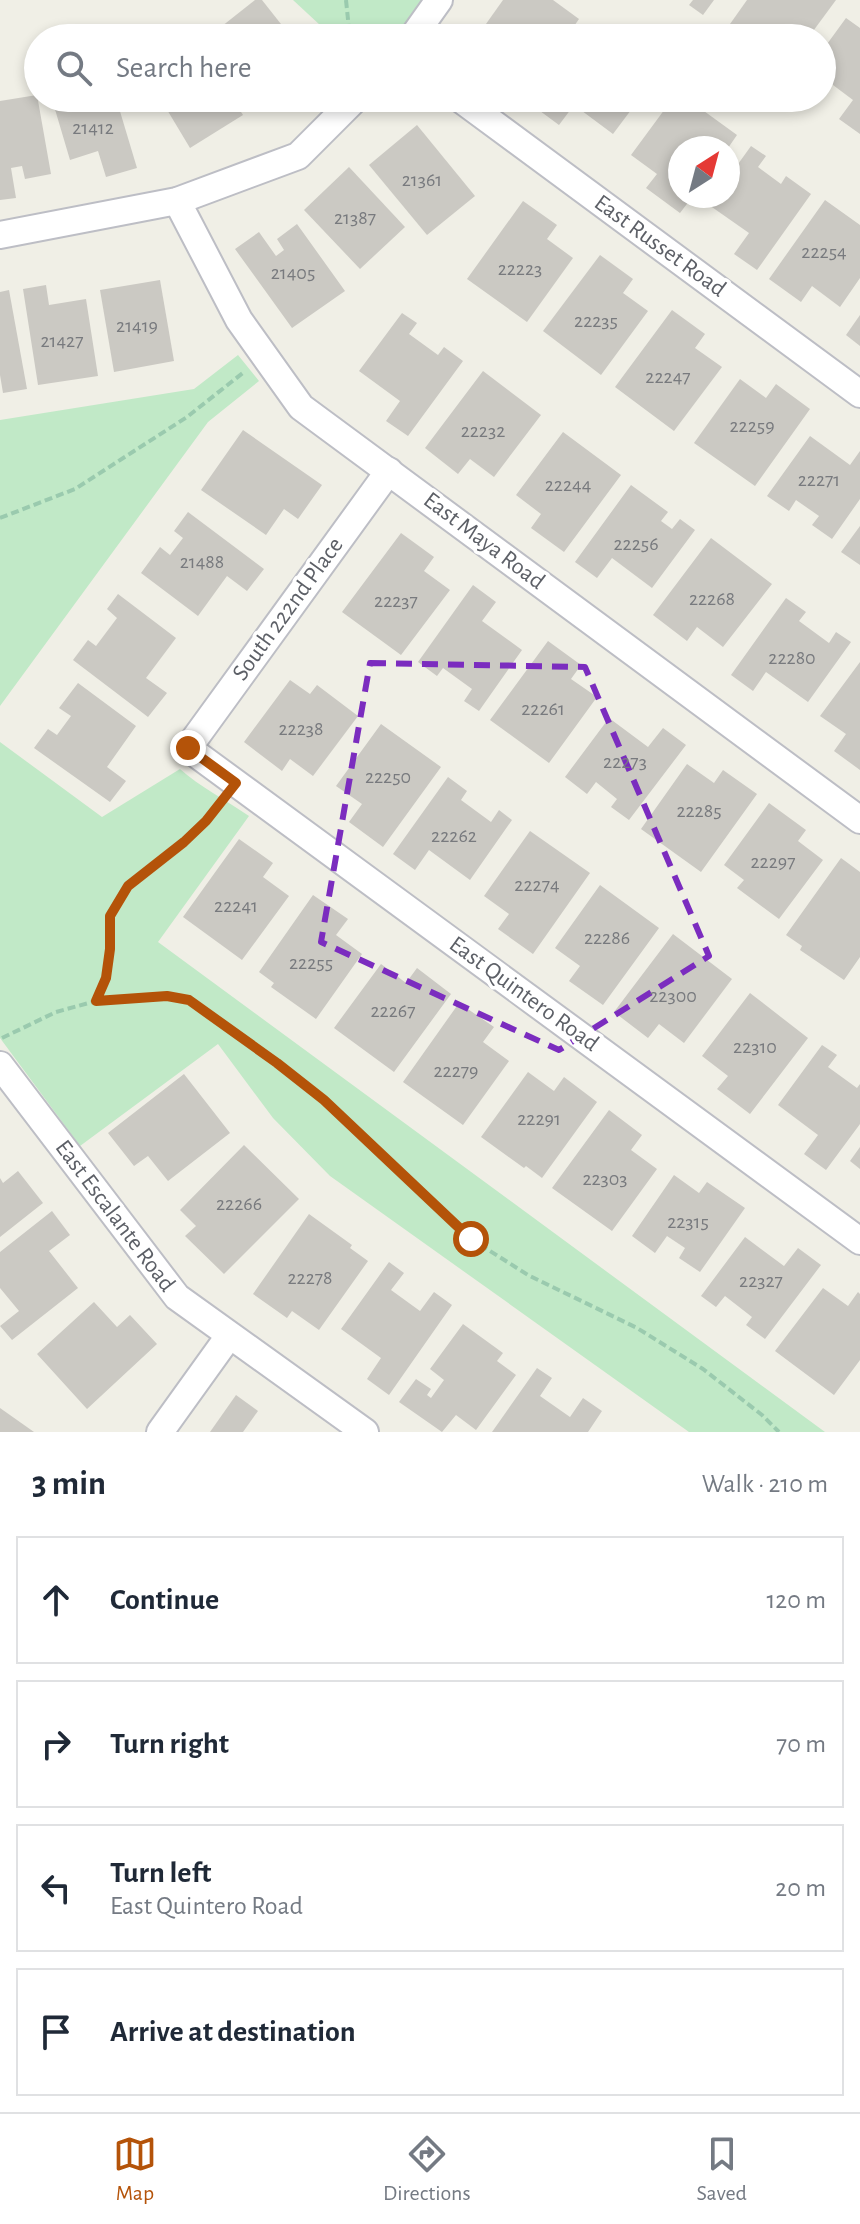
<!DOCTYPE html>
<meta charset="utf-8">
<style>
:root{--surface:#fff;--page:#f2f2f3;--text:#1f2937;--muted:#747a83;--line:#e0e1e3;--accent:#b45309}
body{margin:0;font-family:"Alegreya Sans",sans-serif;background:var(--page);color:var(--text)}
.compass{position:absolute;left:668px;top:136px;width:72px;height:72px;border-radius:50%;background:var(--surface);box-shadow:0 4px 12px #0003;rotate:36deg}
.stop{position:absolute;width:24px;height:24px;margin:-18px;border:6px solid #b45309;border-radius:50%;background:#fff}
.stop.end{background:#b45309;border-color:#fff;box-shadow:0 2px 8px #0008}
.list{margin:0;padding:0;list-style:none}
h2{display:flex;justify-content:space-between;align-items:center;height:104px;margin:0;padding:0 32px;font-size:34px}
h2 small{font-size:26px;font-weight:400;color:var(--muted)}
.list li{display:grid;grid-template-columns:52px 1fr auto;gap:24px;align-items:center;box-sizing:border-box;height:128px;margin:0 16px 16px;padding:0 16px;border:2px solid var(--line);border-radius:0px}
.list b{display:block;font-size:30px;white-space:nowrap}
.list p{margin:0;font-size:26px;white-space:nowrap;color:var(--muted)}
.list em{font-size:26px;font-style:normal;color:var(--muted)}
.icon{flex:none;width:44px;height:44px;fill:none;stroke:currentColor;stroke-width:2;stroke-linecap:round;stroke-linejoin:round}
.map{position:relative;flex:none;width:860px;height:1432px;overflow:hidden}
.search{position:absolute;background:var(--surface);box-shadow:0 4px 12px #0003;left:24px;right:24px;top:24px;height:88px;display:flex;align-items:center;gap:20px;box-sizing:border-box;padding:0 28px;border-radius:44px;color:var(--muted);font-size:30px}
.sheet{height:680px;background:var(--surface)}
nav{display:flex;justify-content:space-around;align-items:center;box-sizing:border-box;height:112px;border-top:2px solid var(--line);background:var(--surface);font-size:22px;color:var(--muted)}
nav a{display:grid;justify-items:center;gap:4px}
nav .on{color:var(--accent)}
.map>svg:first-child{display:block}
.green{fill:#c1e9c7}
.building{fill:#cbc9c3}
.lines{fill:none;stroke-linecap:round;stroke-linejoin:round}
.minor-casing{stroke:#bdbec5;stroke-width:30}
.path{stroke:#9acaae;stroke-width:4;stroke-dasharray:8 4;stroke-linecap:butt}
.minor{stroke:#fff;stroke-width:26}
.route{stroke:#b45309;stroke-width:10}
.marked{fill:none;stroke:#7b2cbf;stroke-width:6;stroke-dasharray:16 10;stroke-linejoin:round}
.labels{text-anchor:middle;dominant-baseline:central;stroke-width:7;stroke-linejoin:round;paint-order:stroke}
.number-label{font-size:20px;fill:#787a7e}
.street-label{font-size:24px;fill:#5d6067;stroke:#fff}
</style>
<div class="map">
<svg width="860" height="1432" viewBox="0 0 860 1432">
<rect width="100%" height="100%" fill="#f0efe6"/>
<!-- green -->
<g class="green">
<polygon points="293,0 423,0 395,38 334,38"/>
<polygon points="238,355 259,381 208,422 0,706 0,420 194,389"/>
<path d="M0 742 102 817 180 769C200 787 226 800 249 816L158 942 825 1432H689L330 1176 273 1118 218 1044 80 1146 0 1038Z"/>
</g>
<!-- building -->
<g class="building">
<polygon points="255,0 262,0 292,38 215,38 212,34"/>
<polygon points="503,0 553,0 579,19 566,38 476,38"/>
<polygon points="693,0 714,0 703,15 689,5"/>
<polygon points="747,0 836,0 808,38 749,38 730,24"/>
<polygon points="846,18 860,28 860,134 839,119 853,100 825,79 822,84 822,51"/>
<polygon points="37,95 51,174 25,179 22,166 11,168 16,198 0,200 0,101"/>
<polygon points="80,98 116,98 137,168 106,177 98,151 70,160 54,106"/>
<polygon points="160,98 232,98 243,115 190,148"/>
<polygon points="543,98 640,98 613,134 574,105 559,125 536,108"/>
<polygon points="673,98 686,98 737,135 728,148 680,148 680,196 693,196 680,213 646,188 657,174 631,155"/>
<polygon points="417,125 475,196 427,235 369,165"/>
<polygon points="751,146 766,156 758,167 781,184 786,176 811,194 757,270 734,254 749,233 709,205 715,196 728,196 728,178"/>
<polygon points="349,167 405,227 360,269 304,210"/>
<polygon points="825,200 860,225 860,278 840,307 812,286 801,302 769,279"/>
<polygon points="523,201 557,225 547,239 573,258 527,322 467,279"/>
<polygon points="297,224 345,291 292,328 235,249 259,232 276,256 284,250 277,239"/>
<polygon points="600,255 633,279 623,293 648,311 601,375 543,331"/>
<polygon points="160,280 174,361 114,372 100,290"/>
<polygon points="46,285 49,305 86,299 98,376 38,385 23,289"/>
<polygon points="9,290 27,389 3,393 0,375 0,292"/>
<polygon points="672,310 705,334 695,348 722,367 674,431 615,387"/>
<polygon points="402,313 417,323 409,334 438,355 444,347 463,361 408,436 386,421 400,401 359,371"/>
<polygon points="860,315 860,346 846,335"/>
<polygon points="483,371 541,415 494,477 470,459 458,474 425,448"/>
<polygon points="740,379 766,398 776,384 810,409 755,486 694,443"/>
<polygon points="243,430 322,485 298,519 284,509 266,535 201,490"/>
<polygon points="563,432 621,475 564,552 531,528 541,514 516,495"/>
<polygon points="810,436 850,465 860,451 860,499 832,539 812,525 819,516 796,500 789,511 767,496"/>
<polygon points="631,485 668,512 661,521 672,529 680,519 695,530 652,588 612,558 597,578 575,562"/>
<polygon points="188,512 264,569 247,591 227,576 198,616 141,573 160,547 170,555 183,538 174,531"/>
<polygon points="860,526 860,565 841,552"/>
<polygon points="401,533 434,557 424,571 450,590 401,655 342,612"/>
<polygon points="711,538 772,584 723,647 697,627 687,641 653,615"/>
<polygon points="473,585 496,602 482,621 522,650 479,711 464,701 472,689 443,668 437,676 418,662"/>
<polygon points="118,594 176,638 146,678 167,693 148,717 73,660 88,640 96,646 117,618 107,609"/>
<polygon points="786,598 806,612 799,621 829,643 836,632 851,642 808,702 766,672 753,691 731,675"/>
<polygon points="548,641 581,665 571,679 597,697 549,763 490,720"/>
<polygon points="860,662 860,770 834,751 846,734 820,716"/>
<polygon points="290,680 310,694 317,685 358,716 313,776 290,759 282,771 244,742"/>
<polygon points="78,683 136,726 107,767 126,781 110,802 34,748 48,729 57,735 71,716 59,708"/>
<polygon points="609,718 648,747 663,728 686,745 629,820 611,807 617,799 596,782 587,794 565,777"/>
<polygon points="381,724 441,767 383,847 349,822 362,804 336,786"/>
<polygon points="687,764 714,783 723,770 757,794 701,872 641,829"/>
<polygon points="448,777 467,791 461,800 491,822 499,810 512,820 470,880 429,850 415,870 393,854"/>
<polygon points="769,803 806,830 798,841 823,860 779,919 737,888 744,880 724,865"/>
<polygon points="530,831 590,873 533,954 498,929 509,914 484,896"/>
<polygon points="239,839 273,863 263,877 289,896 242,960 183,917"/>
<polygon points="841,858 860,872 860,957 844,980 800,950 802,946 786,935"/>
<polygon points="600,885 659,928 603,1005 569,981 580,966 555,948"/>
<polygon points="313,895 348,919 336,935 362,954 316,1019 271,987 274,983 259,972"/>
<polygon points="673,934 732,979 684,1043 659,1024 648,1038 614,1012"/>
<polygon points="381,964 406,983 417,968 451,994 394,1072 334,1028"/>
<polygon points="750,993 808,1038 750,1114 717,1089 728,1076 702,1056"/>
<polygon points="459,1003 494,1027 483,1042 509,1061 463,1125 403,1082"/>
<polygon points="822,1045 837,1055 828,1067 857,1088 860,1084 860,1124 826,1170 804,1154 818,1135 778,1105"/>
<polygon points="528,1072 554,1091 564,1077 597,1102 542,1178 526,1166 524,1168 481,1137"/>
<polygon points="184,1074 230,1133 168,1181 148,1156 134,1166 108,1133"/>
<polygon points="609,1110 642,1135 631,1150 657,1169 612,1231 552,1188"/>
<polygon points="244,1145 299,1199 224,1274 185,1236 196,1226 180,1210"/>
<polygon points="860,1147 860,1169 850,1161"/>
<polygon points="18,1171 43,1203 0,1237 0,1178 3,1183"/>
<polygon points="674,1175 699,1193 707,1182 745,1208 700,1272 679,1258 685,1248 667,1236 655,1253 632,1236"/>
<polygon points="52,1211 70,1235 49,1251 78,1288 12,1340 0,1326 19,1311 0,1288 0,1252"/>
<polygon points="309,1214 352,1245 350,1248 368,1261 319,1330 292,1311 287,1318 253,1294"/>
<polygon points="745,1237 784,1266 798,1248 821,1265 765,1339 746,1325 752,1317 725,1296 716,1307 701,1296"/>
<polygon points="389,1262 404,1273 391,1290 420,1311 434,1292 452,1305 389,1395 367,1379 381,1358 341,1329"/>
<polygon points="823,1288 848,1306 858,1292 860,1294 860,1360 834,1395 775,1351"/>
<polygon points="94,1302 117,1327 130,1315 157,1344 87,1409 37,1354"/>
<polygon points="463,1324 503,1353 497,1361 516,1375 476,1430 456,1415 442,1432 399,1402 416,1379 431,1389 427,1395 431,1398 444,1380 430,1369"/>
<polygon points="537,1368 552,1378 540,1396 570,1417 583,1398 602,1411 588,1432 492,1432"/>
<polygon points="236,1395 258,1411 243,1432 210,1432"/>
<polygon points="0,1408 34,1432 0,1432"/>
</g>
<g class="lines">
<!-- minor casing -->
<g class="minor-casing">
<g id="minor">
<polyline points="412,38 439,0"/>
<polyline points="459,98 860,394"/>
<polyline points="177,201 239,320 301,407 860,820"/>
<polyline points="0,235 177,201 298,156 356,98"/>
<polyline points="389,471 188,748 860,1241"/>
<polyline points="0,1065 177,1297 365,1432"/>
<polyline points="160,1432 229,1336"/>
</g>
</g>
<!-- path -->
<g class="path">
<polyline points="346,0 349,29 352,38"/>
<polyline points="0,518 75,489 187,417 244,372"/>
<polyline points="96,1001 106,978 110,949 110,916 128,886 184,842 220,804"/>
<polyline points="2,1038 56,1012 96,1001 167,996 189,1000 277,1063 324,1100 471,1239 528,1275 637,1328 703,1369 762,1415 779,1432"/>
</g>
<!-- minor -->
<use href="#minor" class="minor"/>
</g>
<g class="lines">
<!-- route -->
<polyline class="route" points="188,748 236,783 206,821 184,842 128,886 110,916 110,949 106,978 96,1001 167,996 189,1000 277,1063 324,1100 471,1239"/>
</g>
<!-- marked area -->
<path class="marked" d="M370 663 585 667 709 956 559 1050 321 942Z"/>
<g class="labels">
<!-- number labels -->
<g class="number-label">
<text x="93" y="128">21412</text>
<text x="422" y="180">21361</text>
<text x="355" y="218">21387</text>
<text x="824" y="252">22254</text>
<text x="520" y="269">22223</text>
<text x="293" y="273">21405</text>
<text x="596" y="321">22235</text>
<text x="137" y="326">21419</text>
<text x="62" y="341">21427</text>
<text x="668" y="377">22247</text>
<text x="752" y="426">22259</text>
<text x="483" y="431">22232</text>
<text x="819" y="480">22271</text>
<text x="568" y="485">22244</text>
<text x="636" y="544">22256</text>
<text x="202" y="562">21488</text>
<text x="712" y="599">22268</text>
<text x="396" y="601">22237</text>
<text x="792" y="658">22280</text>
<text x="543" y="709">22261</text>
<text x="301" y="729">22238</text>
<text x="625" y="762">22273</text>
<text x="388" y="777">22250</text>
<text x="699" y="811">22285</text>
<text x="454" y="836">22262</text>
<text x="773" y="862">22297</text>
<text x="537" y="885">22274</text>
<text x="236" y="906">22241</text>
<text x="607" y="938">22286</text>
<text x="311" y="963">22255</text>
<text x="673" y="996">22300</text>
<text x="393" y="1011">22267</text>
<text x="755" y="1047">22310</text>
<text x="456" y="1071">22279</text>
<text x="539" y="1119">22291</text>
<text x="605" y="1179">22303</text>
<text x="239" y="1204">22266</text>
<text x="688" y="1222">22315</text>
<text x="310" y="1278">22278</text>
<text x="761" y="1281">22327</text>
</g>
<!-- street labels -->
<g class="street-label">
<text transform="translate(660 246) rotate(36)">East Russet Road</text>
<text transform="translate(484 541) rotate(37)">East Maya Road</text>
<text transform="translate(288 609) rotate(-54)">South 222nd Place</text>
<text transform="translate(524 994) rotate(36)">East Quintero Road</text>
<text transform="translate(115 1216) rotate(53)">East Escalante Road</text>
</g>
</g>
</svg>
<svg class="compass" viewBox="-18 -18 36 36"><path d="M0-13l5 13h-10z" fill="#e53935"/><path d="M0 13l5-13h-10z" fill="#747a83"/></svg>
<div class="stop" style="left:471px;top:1239px"></div>
<div class="stop end" style="left:188px;top:748px"></div>
<div class="search"><svg class="icon" aria-label="search" viewBox="0 0 24 24"><circle cx="10" cy="10" r="6"/><path d="M15 15l6 6"/></svg>Search here</div>
</div>
<section class="sheet">
<h2>3 min<small>Walk · 210 m</small></h2>
<ul class="list">
<li><svg class="icon" aria-label="ahead" viewBox="0 0 24 24"><path d="M12 20V5M6 11l6-6 6 6"/></svg><div><b>Continue</b></div><em>120 m</em></li>
<li><svg class="icon" aria-label="right" viewBox="0 0 24 24"><path d="M7 20v-9h11M14 6l5 5-5 5"/></svg><div><b>Turn right</b></div><em>70 m</em></li>
<li><svg class="icon" aria-label="left" viewBox="0 0 24 24"><path d="M17 20v-9H6M10 6l-5 5 5 5"/></svg><div><b>Turn left</b><p>East Quintero Road</p></div><em>20 m</em></li>
<li><svg class="icon" aria-label="arrive" viewBox="0 0 24 24"><path d="M6 21V4h12l-3 4 3 4H6"/></svg><div><b>Arrive at destination</b></div></li>
</ul>
</section>
<nav>
<a class="on"><svg class="icon" aria-label="map" viewBox="0 0 24 24"><path d="M3 6l6-2 6 2 6-2v14l-6 2-6-2-6 2zM9 4v14M15 6v14"/></svg>Map</a>
<a><svg class="icon" aria-label="directions" viewBox="0 0 24 24"><path d="M12 3l9 9-9 9-9-9zM9 14v-3h6M13 9l2 2-2 2"/></svg>Directions</a>
<a><svg class="icon" aria-label="saved" viewBox="0 0 24 24"><path d="M7 4h10v16l-5-4-5 4z"/></svg>Saved</a>
</nav>
